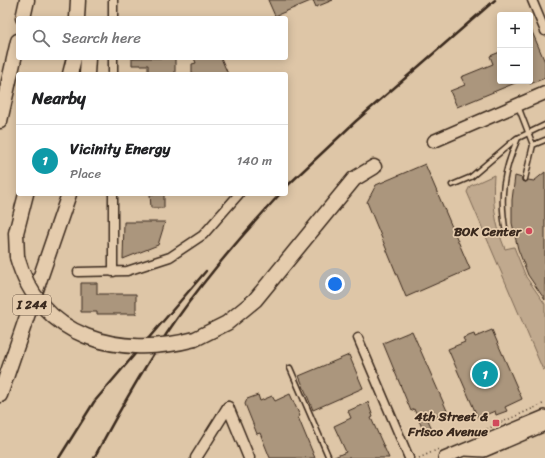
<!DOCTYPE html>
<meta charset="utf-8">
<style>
:root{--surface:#fff;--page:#f6f6f6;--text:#202124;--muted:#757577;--line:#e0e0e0;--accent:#1a73e8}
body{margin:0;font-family:Sriracha,sans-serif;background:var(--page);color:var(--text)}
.controls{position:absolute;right:12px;top:12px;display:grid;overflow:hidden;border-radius:4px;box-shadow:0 2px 10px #0003}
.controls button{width:36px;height:36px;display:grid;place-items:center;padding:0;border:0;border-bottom:1px solid var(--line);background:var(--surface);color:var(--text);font:20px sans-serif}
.you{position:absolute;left:335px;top:284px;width:14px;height:14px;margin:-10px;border:3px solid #fff;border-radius:50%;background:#1a73e8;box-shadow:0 0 0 6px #1a73e833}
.badge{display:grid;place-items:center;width:26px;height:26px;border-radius:50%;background:var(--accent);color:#fff;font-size:13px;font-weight:700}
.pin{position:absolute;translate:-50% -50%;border:2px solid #fff;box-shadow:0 1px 4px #0006}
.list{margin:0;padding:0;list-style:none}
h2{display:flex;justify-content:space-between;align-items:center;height:52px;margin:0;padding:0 16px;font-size:17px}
h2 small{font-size:13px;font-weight:400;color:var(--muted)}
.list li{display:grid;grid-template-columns:26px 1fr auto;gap:12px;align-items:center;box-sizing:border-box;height:72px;padding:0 16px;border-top:1px solid var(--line)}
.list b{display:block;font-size:15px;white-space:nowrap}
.list p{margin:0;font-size:13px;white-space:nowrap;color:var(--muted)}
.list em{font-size:13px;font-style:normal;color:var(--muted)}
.icon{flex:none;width:22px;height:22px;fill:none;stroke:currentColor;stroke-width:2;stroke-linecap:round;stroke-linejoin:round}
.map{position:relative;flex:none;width:545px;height:458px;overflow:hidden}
.search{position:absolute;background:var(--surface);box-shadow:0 2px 10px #0003;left:16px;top:16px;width:272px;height:44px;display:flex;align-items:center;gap:10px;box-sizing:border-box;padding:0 14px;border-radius:4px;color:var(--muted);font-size:15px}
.panel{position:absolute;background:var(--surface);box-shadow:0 2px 10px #0003;left:16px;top:72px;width:272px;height:124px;border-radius:4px}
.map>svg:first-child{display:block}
.green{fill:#c0a98e;stroke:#7e6a56}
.building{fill:#ab967d;stroke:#3b2a1e}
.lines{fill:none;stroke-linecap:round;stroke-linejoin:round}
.service-casing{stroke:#3b2a1e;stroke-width:7}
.minor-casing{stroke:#3b2a1e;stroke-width:11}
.tertiary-casing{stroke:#3b2a1e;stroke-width:13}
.secondary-casing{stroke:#3b2a1e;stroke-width:14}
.primary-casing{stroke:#3b2a1e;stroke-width:15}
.motorway-casing{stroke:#3b2a1e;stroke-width:17}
.path{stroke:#3b2a1e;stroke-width:1.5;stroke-dasharray:1 3;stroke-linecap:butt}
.service{stroke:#e5ccad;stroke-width:4}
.minor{stroke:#e5ccad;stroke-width:8}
.tertiary{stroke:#e5ccad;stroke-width:10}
.secondary{stroke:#e5ccad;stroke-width:11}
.primary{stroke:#e5ccad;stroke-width:12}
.motorway{stroke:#e5ccad;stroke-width:14}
.rail{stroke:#3b2a1e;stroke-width:2.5}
.motorway-bridge-casing{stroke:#3b2a1e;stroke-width:17;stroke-linecap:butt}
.motorway-bridge{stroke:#e5ccad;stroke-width:14}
.poi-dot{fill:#d1495b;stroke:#e5ccad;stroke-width:1.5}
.labels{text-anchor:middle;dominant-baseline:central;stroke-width:3.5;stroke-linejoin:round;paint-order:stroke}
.shield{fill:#e5ccad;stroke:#6e5b49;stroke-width:1}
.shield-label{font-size:12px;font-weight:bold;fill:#3b2a1e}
.poi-label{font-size:13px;font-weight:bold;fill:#3b2a1e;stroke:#e5ccad;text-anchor:end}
</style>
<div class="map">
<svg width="545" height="458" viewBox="0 0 545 458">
<rect width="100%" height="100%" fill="#dec6a7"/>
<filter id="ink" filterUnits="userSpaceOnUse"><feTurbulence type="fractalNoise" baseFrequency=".025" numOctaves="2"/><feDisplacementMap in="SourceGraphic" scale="8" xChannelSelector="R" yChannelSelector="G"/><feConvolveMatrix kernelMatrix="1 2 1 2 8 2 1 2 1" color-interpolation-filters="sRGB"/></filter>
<g filter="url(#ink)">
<!-- green -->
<path class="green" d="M494 175C492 201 495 225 505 249L514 247 526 277 545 304V369L543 370 467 192 470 186Z"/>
<!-- building -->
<g class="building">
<polygon points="268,0 333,0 316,7 313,0 275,16"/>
<polygon points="530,27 545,62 545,78 530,84"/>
<polygon points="500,52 500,81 520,81 457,107 450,91 465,85 461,77 493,64 490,56"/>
<polygon points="132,58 175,58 175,74 148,74 148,65 132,65"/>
<polygon points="194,58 221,58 228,74 192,74 192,64 196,63"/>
<polygon points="425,164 470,269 406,297 367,202 376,185"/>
<polygon points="545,172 545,300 528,275 518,249 512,223 512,200 515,176 522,178 522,181 526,182 528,180 534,181"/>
<polygon points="150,194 164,194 164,208 151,208"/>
<polygon points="124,222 165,222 158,245 123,259"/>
<polygon points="81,283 97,283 97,294 136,294 136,314 97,314 97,312 81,312"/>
<polygon points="492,330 522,399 505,407 507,411 496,415 495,411 478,418 448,349 465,342 463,338 474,334 475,337"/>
<polygon points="412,331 448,413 428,420 432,429 424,432 414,409 411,411 383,343"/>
<polygon points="349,355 363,388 313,410 299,376"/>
<polygon points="290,394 300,416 298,417 315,458 270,458 260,433 257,434 245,404 247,399 258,395 260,401 272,396 275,401"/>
<polygon points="368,402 373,417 371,418 389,458 332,458 346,452 334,426 351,418 348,411"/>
</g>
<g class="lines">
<!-- service casing -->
<g class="service-casing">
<g id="service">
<polyline points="518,106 533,145"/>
<polyline points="525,179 533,145 545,140"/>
<polyline points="452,185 471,177 517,138"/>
<path d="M506 233C499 197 503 172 518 138L545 125"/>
<polyline points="290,368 329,458"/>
</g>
</g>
<!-- minor casing -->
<g class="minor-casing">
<g id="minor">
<polyline points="113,0 113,18"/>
<polyline points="532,0 545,31"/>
<polyline points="113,58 113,74"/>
<polyline points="113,194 113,272"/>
<polyline points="78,272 127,271 170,257 203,235 239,194"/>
<polyline points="358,338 409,458"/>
</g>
</g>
<!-- tertiary casing -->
<g class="tertiary-casing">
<g id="tertiary">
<polyline points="228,407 249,458"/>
<polyline points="196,458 228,407"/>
</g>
</g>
<!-- secondary casing -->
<g class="secondary-casing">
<g id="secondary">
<polyline points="465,450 484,451 545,425"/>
<polyline points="444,458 545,416"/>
</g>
</g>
<!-- primary casing -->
<g class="primary-casing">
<polyline id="primary" points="434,141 545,93"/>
</g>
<!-- motorway casing -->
<g class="motorway-casing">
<g id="motorway">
<polyline points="23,18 27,0"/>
<polyline points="77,18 78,0"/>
<polyline points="70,74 74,58"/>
<polyline points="87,74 88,58"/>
<polyline points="0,121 18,41"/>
<polyline points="17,257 16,233 26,194"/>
<polyline points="195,339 227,323 255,300 354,179 374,167"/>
<polyline points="0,395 69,194"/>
</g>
</g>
<!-- path -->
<g class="path">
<polyline points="487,429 545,403"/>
<polyline points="419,458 439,449"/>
</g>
<!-- service -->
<use href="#service" class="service"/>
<!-- minor -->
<use href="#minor" class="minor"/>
<!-- tertiary -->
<use href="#tertiary" class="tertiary"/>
<!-- secondary -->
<use href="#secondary" class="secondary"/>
<!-- primary -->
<use href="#primary" class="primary"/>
<!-- motorway -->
<use href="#motorway" class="motorway"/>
<!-- rail -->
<g class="rail">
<polyline points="286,187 356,121 495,0"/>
<polyline points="59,458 94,402 206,271"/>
<path d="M94 458C119 411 145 364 176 320 207 276 243 234 280 194"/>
</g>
<!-- motorway-bridge casing -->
<g class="motorway-bridge-casing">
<path id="motorway-bridge" d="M17 257C40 339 120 359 195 339"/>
</g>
<!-- motorway-bridge -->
<use href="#motorway-bridge" class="motorway-bridge"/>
</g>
</g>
<!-- markers -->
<g class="poi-dot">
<circle cx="529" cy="231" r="4"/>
<rect x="492" y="419" width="8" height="8" rx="2"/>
</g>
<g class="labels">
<!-- shield labels -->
<rect class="shield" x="13" y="295" width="38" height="20" rx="3"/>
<g class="shield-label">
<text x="32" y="305">I 244</text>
</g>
<!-- poi labels -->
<g class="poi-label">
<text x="521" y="231">BOK Center</text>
<text x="488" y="416">4th Street &amp;<tspan x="488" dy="15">Frisco Avenue</tspan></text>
</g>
</g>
</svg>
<div class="controls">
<button>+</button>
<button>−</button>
</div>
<div class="you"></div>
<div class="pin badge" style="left:485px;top:374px;background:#0f9aa8">1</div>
<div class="search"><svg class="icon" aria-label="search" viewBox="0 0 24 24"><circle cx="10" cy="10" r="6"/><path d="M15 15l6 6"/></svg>Search here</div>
<section class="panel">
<h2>Nearby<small></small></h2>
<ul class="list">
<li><span class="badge" style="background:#0f9aa8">1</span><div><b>Vicinity Energy</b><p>Place</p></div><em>140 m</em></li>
</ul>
</section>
</div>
